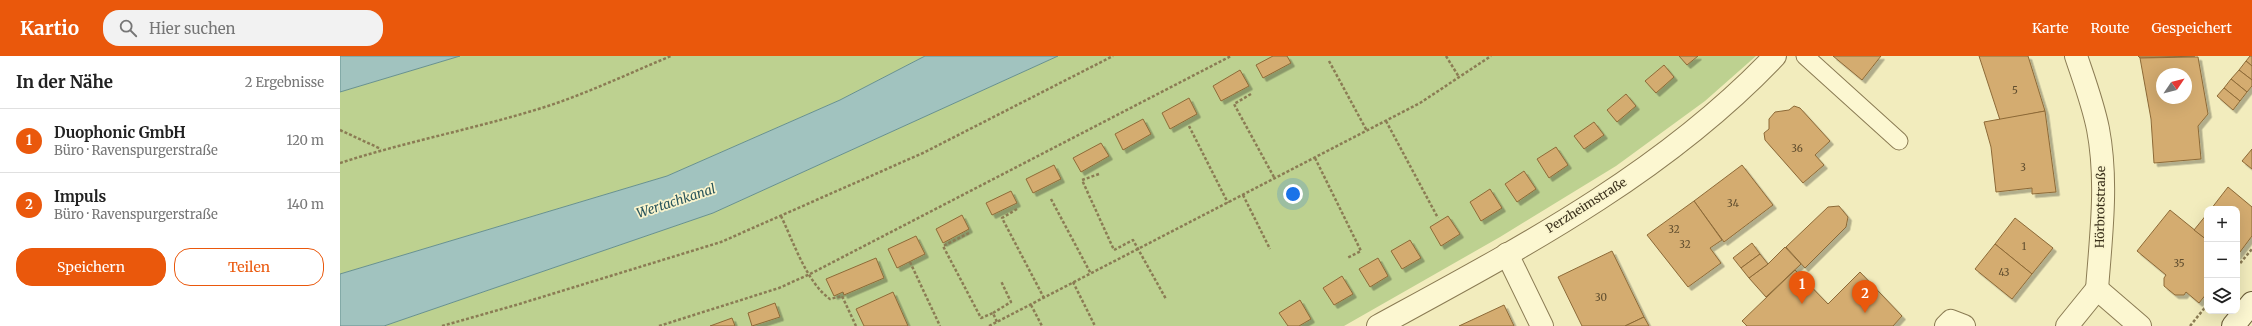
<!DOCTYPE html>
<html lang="de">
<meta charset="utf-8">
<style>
:root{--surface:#fff;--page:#f2f2f2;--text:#222;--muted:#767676;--line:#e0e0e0;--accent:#ea580c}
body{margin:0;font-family:Merriweather,serif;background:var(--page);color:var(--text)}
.controls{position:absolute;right:12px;bottom:12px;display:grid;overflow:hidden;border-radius:8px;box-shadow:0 4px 16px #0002}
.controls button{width:36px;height:36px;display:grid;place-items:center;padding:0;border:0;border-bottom:1px solid var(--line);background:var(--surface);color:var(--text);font:20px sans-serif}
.compass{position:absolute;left:1816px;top:12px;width:36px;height:36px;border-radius:50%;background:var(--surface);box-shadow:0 4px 16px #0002;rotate:55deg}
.you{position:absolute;left:953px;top:138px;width:14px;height:14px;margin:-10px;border:3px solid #fff;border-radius:50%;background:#1a73e8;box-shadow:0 0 0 6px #1a73e833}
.badge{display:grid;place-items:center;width:26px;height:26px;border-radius:50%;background:var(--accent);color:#fff;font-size:13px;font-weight:700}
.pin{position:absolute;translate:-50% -33px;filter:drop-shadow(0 1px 2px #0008)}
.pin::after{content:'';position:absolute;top:21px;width:14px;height:12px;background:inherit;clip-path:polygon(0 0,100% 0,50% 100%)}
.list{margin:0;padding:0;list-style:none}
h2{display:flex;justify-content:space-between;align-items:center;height:52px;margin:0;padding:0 16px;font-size:17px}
h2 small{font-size:13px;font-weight:400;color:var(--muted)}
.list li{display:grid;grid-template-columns:26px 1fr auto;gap:12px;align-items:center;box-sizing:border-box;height:64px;padding:0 16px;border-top:1px solid var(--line)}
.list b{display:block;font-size:15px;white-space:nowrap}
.list p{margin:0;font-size:13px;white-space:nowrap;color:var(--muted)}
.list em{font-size:13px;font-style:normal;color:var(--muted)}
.actions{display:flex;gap:8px;padding:12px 16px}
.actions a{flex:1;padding:9px 0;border:1px solid var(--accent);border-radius:16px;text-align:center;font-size:14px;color:var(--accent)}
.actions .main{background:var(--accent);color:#fff}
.icon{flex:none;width:22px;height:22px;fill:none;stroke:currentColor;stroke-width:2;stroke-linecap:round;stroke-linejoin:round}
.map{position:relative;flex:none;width:1912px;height:270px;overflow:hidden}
header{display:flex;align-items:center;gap:24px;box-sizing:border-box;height:56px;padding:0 20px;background:var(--accent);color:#fff}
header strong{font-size:19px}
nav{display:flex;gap:22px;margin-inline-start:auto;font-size:14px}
.search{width:280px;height:36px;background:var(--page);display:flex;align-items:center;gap:10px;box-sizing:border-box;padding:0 14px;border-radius:16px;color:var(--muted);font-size:15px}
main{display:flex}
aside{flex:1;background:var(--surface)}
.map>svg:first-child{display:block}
.green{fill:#bdd190}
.water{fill:#a1c3bf;stroke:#67918f}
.building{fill:#d4ac6f;stroke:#8d6a38;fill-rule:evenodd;filter:url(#shadow)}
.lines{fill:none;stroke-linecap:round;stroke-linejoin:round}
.service-casing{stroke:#8b7c54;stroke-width:19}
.minor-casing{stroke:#8b7c54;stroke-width:24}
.tertiary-casing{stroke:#8b7c54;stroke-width:24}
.secondary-casing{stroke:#6d5d38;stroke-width:24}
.path{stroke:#8b7c54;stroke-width:2.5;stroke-dasharray:3 2;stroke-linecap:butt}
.service{stroke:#fcf7d1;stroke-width:17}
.minor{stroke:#fcf7d1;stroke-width:22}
.tertiary{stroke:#fcf7d1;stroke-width:22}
.secondary{stroke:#fcf7d1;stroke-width:22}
.labels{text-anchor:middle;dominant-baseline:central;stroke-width:3.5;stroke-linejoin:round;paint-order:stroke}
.number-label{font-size:10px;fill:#604e2f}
.street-label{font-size:12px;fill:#392f1a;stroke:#f9f4cd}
.water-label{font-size:13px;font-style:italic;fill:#28545b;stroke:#f9f4cd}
</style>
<header>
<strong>Kartio</strong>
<div class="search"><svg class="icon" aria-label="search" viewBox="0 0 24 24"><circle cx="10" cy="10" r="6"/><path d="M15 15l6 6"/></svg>Hier suchen</div>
<nav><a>Karte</a><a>Route</a><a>Gespeichert</a></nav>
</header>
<main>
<aside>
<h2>In der Nähe<small>2 Ergebnisse</small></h2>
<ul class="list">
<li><span class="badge">1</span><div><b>Duophonic GmbH</b><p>Büro · Ravenspurgerstraße</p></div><em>120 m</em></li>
<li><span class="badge">2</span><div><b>Impuls</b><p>Büro · Ravenspurgerstraße</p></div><em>140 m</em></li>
</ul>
<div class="actions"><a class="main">Speichern</a><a>Teilen</a></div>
</aside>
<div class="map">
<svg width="1912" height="270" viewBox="0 0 1912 270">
<defs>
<filter id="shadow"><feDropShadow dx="3.5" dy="3.5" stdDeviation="0" flood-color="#0004"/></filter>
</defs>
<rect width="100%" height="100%" fill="#f2ecbd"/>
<!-- green -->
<g class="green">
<polygon points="120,0 585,0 500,44 327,120 0,218 0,36"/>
<polygon points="718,0 1416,0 1365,45 1276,110 1160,181 1004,270 44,270 373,157"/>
</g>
<!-- water -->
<g class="water">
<polygon points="0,0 120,0 0,36"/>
<polygon points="585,0 718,0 373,157 44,270 0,270 0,218 327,120 500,44"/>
</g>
<!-- building -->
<g class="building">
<polygon points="933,0 947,0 951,7 923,22 916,9"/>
<polygon points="1339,0 1358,0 1347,9"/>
<polygon points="1493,0 1541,0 1522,24"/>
<polygon points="1639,0 1688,0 1705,55 1660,64"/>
<polygon points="1798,0 1855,0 1800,2"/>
<polygon points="1910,0 1912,0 1912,10 1906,5"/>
<path d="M1854 1H1858L1868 58 1858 70 1861 103 1814 107 1811 63 1800 2ZM1822 18H1846V42H1822Z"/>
<polygon points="1906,5 1912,10 1912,24 1899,14"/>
<polygon points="1324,9 1334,21 1316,37 1305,25"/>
<polygon points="900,14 909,30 881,45 873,30"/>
<polygon points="1899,14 1912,24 1912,30 1907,36 1891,23"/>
<polygon points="1891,23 1907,36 1900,45 1884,32"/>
<polygon points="1884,32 1900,45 1893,54 1877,40"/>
<polygon points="1286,38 1296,50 1277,66 1267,54"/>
<polygon points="849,42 857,58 830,73 822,57"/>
<polygon points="1454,50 1460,52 1490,85 1475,99 1484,109 1463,127 1425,84 1424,77 1429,73 1429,63 1435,56 1449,54"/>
<polygon points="1705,55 1716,136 1692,138 1692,132 1656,136 1651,91 1644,66"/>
<polygon points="803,63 811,78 783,94 775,78"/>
<polygon points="1254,66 1264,79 1244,93 1234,80"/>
<polygon points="761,87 769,100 741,116 733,102"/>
<polygon points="1216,91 1228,109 1209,122 1197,103"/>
<polygon points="1912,93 1912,113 1902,105"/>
<polygon points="714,109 721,123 693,137 686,123"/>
<polygon points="1402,109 1433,149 1384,186 1354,145"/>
<polygon points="1184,115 1196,133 1177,146 1165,128"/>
<polygon points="1888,131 1912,151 1912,180 1897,200 1897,153 1871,153"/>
<polygon points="1150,133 1162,152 1141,165 1130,146"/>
<polygon points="671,135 677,147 652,159 646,147"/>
<polygon points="1354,145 1382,184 1370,192 1381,207 1348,231 1307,179"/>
<polygon points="1499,150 1508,161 1506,171 1465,212 1446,191 1488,151"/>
<polygon points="1830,154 1867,184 1867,237 1859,247 1846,236 1844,239 1835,239 1824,230 1824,222 1826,219 1797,195"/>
<polygon points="1867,158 1867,184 1854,174"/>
<polygon points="622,159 629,173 603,187 596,173"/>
<polygon points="1108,160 1120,178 1101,190 1090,171"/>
<polygon points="1675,162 1713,192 1692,218 1655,188"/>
<polygon points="576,180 585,198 557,212 548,193"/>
<polygon points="1070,184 1081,202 1062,213 1051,195"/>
<polygon points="1412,187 1420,198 1401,212 1393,202"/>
<polygon points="1655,188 1692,218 1672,243 1635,213"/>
<polygon points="1445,191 1461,208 1426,241 1409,222 1428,208"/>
<polygon points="1272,195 1304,261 1285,270 1242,270 1218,221"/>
<polygon points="1420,198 1428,208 1409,222 1401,212"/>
<polygon points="536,202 544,222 504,239 503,236 494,240 486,223"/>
<polygon points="1038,202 1048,220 1030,231 1019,213"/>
<polygon points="1455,214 1488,248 1520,216 1562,260 1553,270 1407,270 1402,265"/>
<polygon points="1002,220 1013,238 994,249 983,232"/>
<polygon points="553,236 568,270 524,270 516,253"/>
<polygon points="960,244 971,263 959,270 948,270 939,257"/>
<polygon points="435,247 440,261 412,270 408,257"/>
<polygon points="1164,249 1174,270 1119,270"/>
<polygon points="1304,261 1309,270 1285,270"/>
<polygon points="392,262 395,270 370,270"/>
</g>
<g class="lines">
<!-- service casing -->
<g class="service-casing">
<polyline id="service" points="1465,0 1559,85"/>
</g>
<!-- minor casing -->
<g class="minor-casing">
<g id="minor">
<path d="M1736 0C1744 24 1753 48 1758 73 1768 125 1761 180 1757 233"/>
<polyline points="1167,198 1202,270"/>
<polyline points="1757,233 1800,270"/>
<polyline points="1606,270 1611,265 1624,270"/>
<polyline points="1727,270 1757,233"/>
</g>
</g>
<!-- tertiary casing -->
<g class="tertiary-casing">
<path id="tertiary" d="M1038 270C1179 193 1323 118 1435 0"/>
</g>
<!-- secondary casing -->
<g class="secondary-casing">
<polyline id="secondary" points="1893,270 1912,247"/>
</g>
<!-- path -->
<g class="path">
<polyline points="1106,0 1119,21"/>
<polyline points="989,5 1027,75"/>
<polyline points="911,38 894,48 935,123"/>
<polyline points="1046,65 1098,162"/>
<polyline points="849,70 888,147"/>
<polyline points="0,74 41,93"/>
<polyline points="975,102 1021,195 1007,202"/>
<path d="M0 107C68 85 139 72 208 50 250 36 290 17 331 0"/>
<polyline points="759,118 742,124 774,194 793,184 826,243"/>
<polyline points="903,139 930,193"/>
<polyline points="711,143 751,218"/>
<polyline points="677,153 662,162 704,242"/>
<path d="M441 160C453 185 467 227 490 243L502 240 516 270"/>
<polyline points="629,177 603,190 641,262 653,257 657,266"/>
<polyline points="570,206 600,270"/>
<polyline points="1897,211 1912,193"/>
<polyline points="733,226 755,270"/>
<polyline points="691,249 702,270"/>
<polyline points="653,257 671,246 661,225"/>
<polyline points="102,270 176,249 381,186 583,97 773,0"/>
<polyline points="319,270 439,232 470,218 891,0"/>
<polyline points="649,270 1080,47 1151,0"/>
<polyline points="1850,270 1867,249"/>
</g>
<!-- service -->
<use href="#service" class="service"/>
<!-- minor -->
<use href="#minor" class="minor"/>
<!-- tertiary -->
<use href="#tertiary" class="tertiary"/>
<!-- secondary -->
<use href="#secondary" class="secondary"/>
</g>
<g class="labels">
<!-- number labels -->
<g class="number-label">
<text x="1675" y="34">5</text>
<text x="1457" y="92">36</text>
<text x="1683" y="111">3</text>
<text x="1393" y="147">34</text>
<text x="1334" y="173">32</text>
<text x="1345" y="188">32</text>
<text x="1684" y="190">1</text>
<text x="1839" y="207">35</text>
<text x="1664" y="216">43</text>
<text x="1261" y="241">30</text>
</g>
<!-- street labels -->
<g class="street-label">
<text transform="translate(1246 149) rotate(-32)">Perzheimstraße</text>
<text transform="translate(1760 151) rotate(-89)">Hörbrotstraße</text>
</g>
<!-- water labels -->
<g class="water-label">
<text transform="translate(336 145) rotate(-18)">Wertachkanal</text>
</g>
</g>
</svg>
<div class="controls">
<button>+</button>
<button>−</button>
<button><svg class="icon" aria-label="layers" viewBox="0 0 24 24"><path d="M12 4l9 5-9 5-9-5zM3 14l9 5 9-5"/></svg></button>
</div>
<svg class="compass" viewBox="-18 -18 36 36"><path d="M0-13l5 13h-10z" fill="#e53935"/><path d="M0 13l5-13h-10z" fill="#767676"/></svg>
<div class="you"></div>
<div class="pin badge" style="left:1462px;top:248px">1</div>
<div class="pin badge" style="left:1525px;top:257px">2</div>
</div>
</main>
